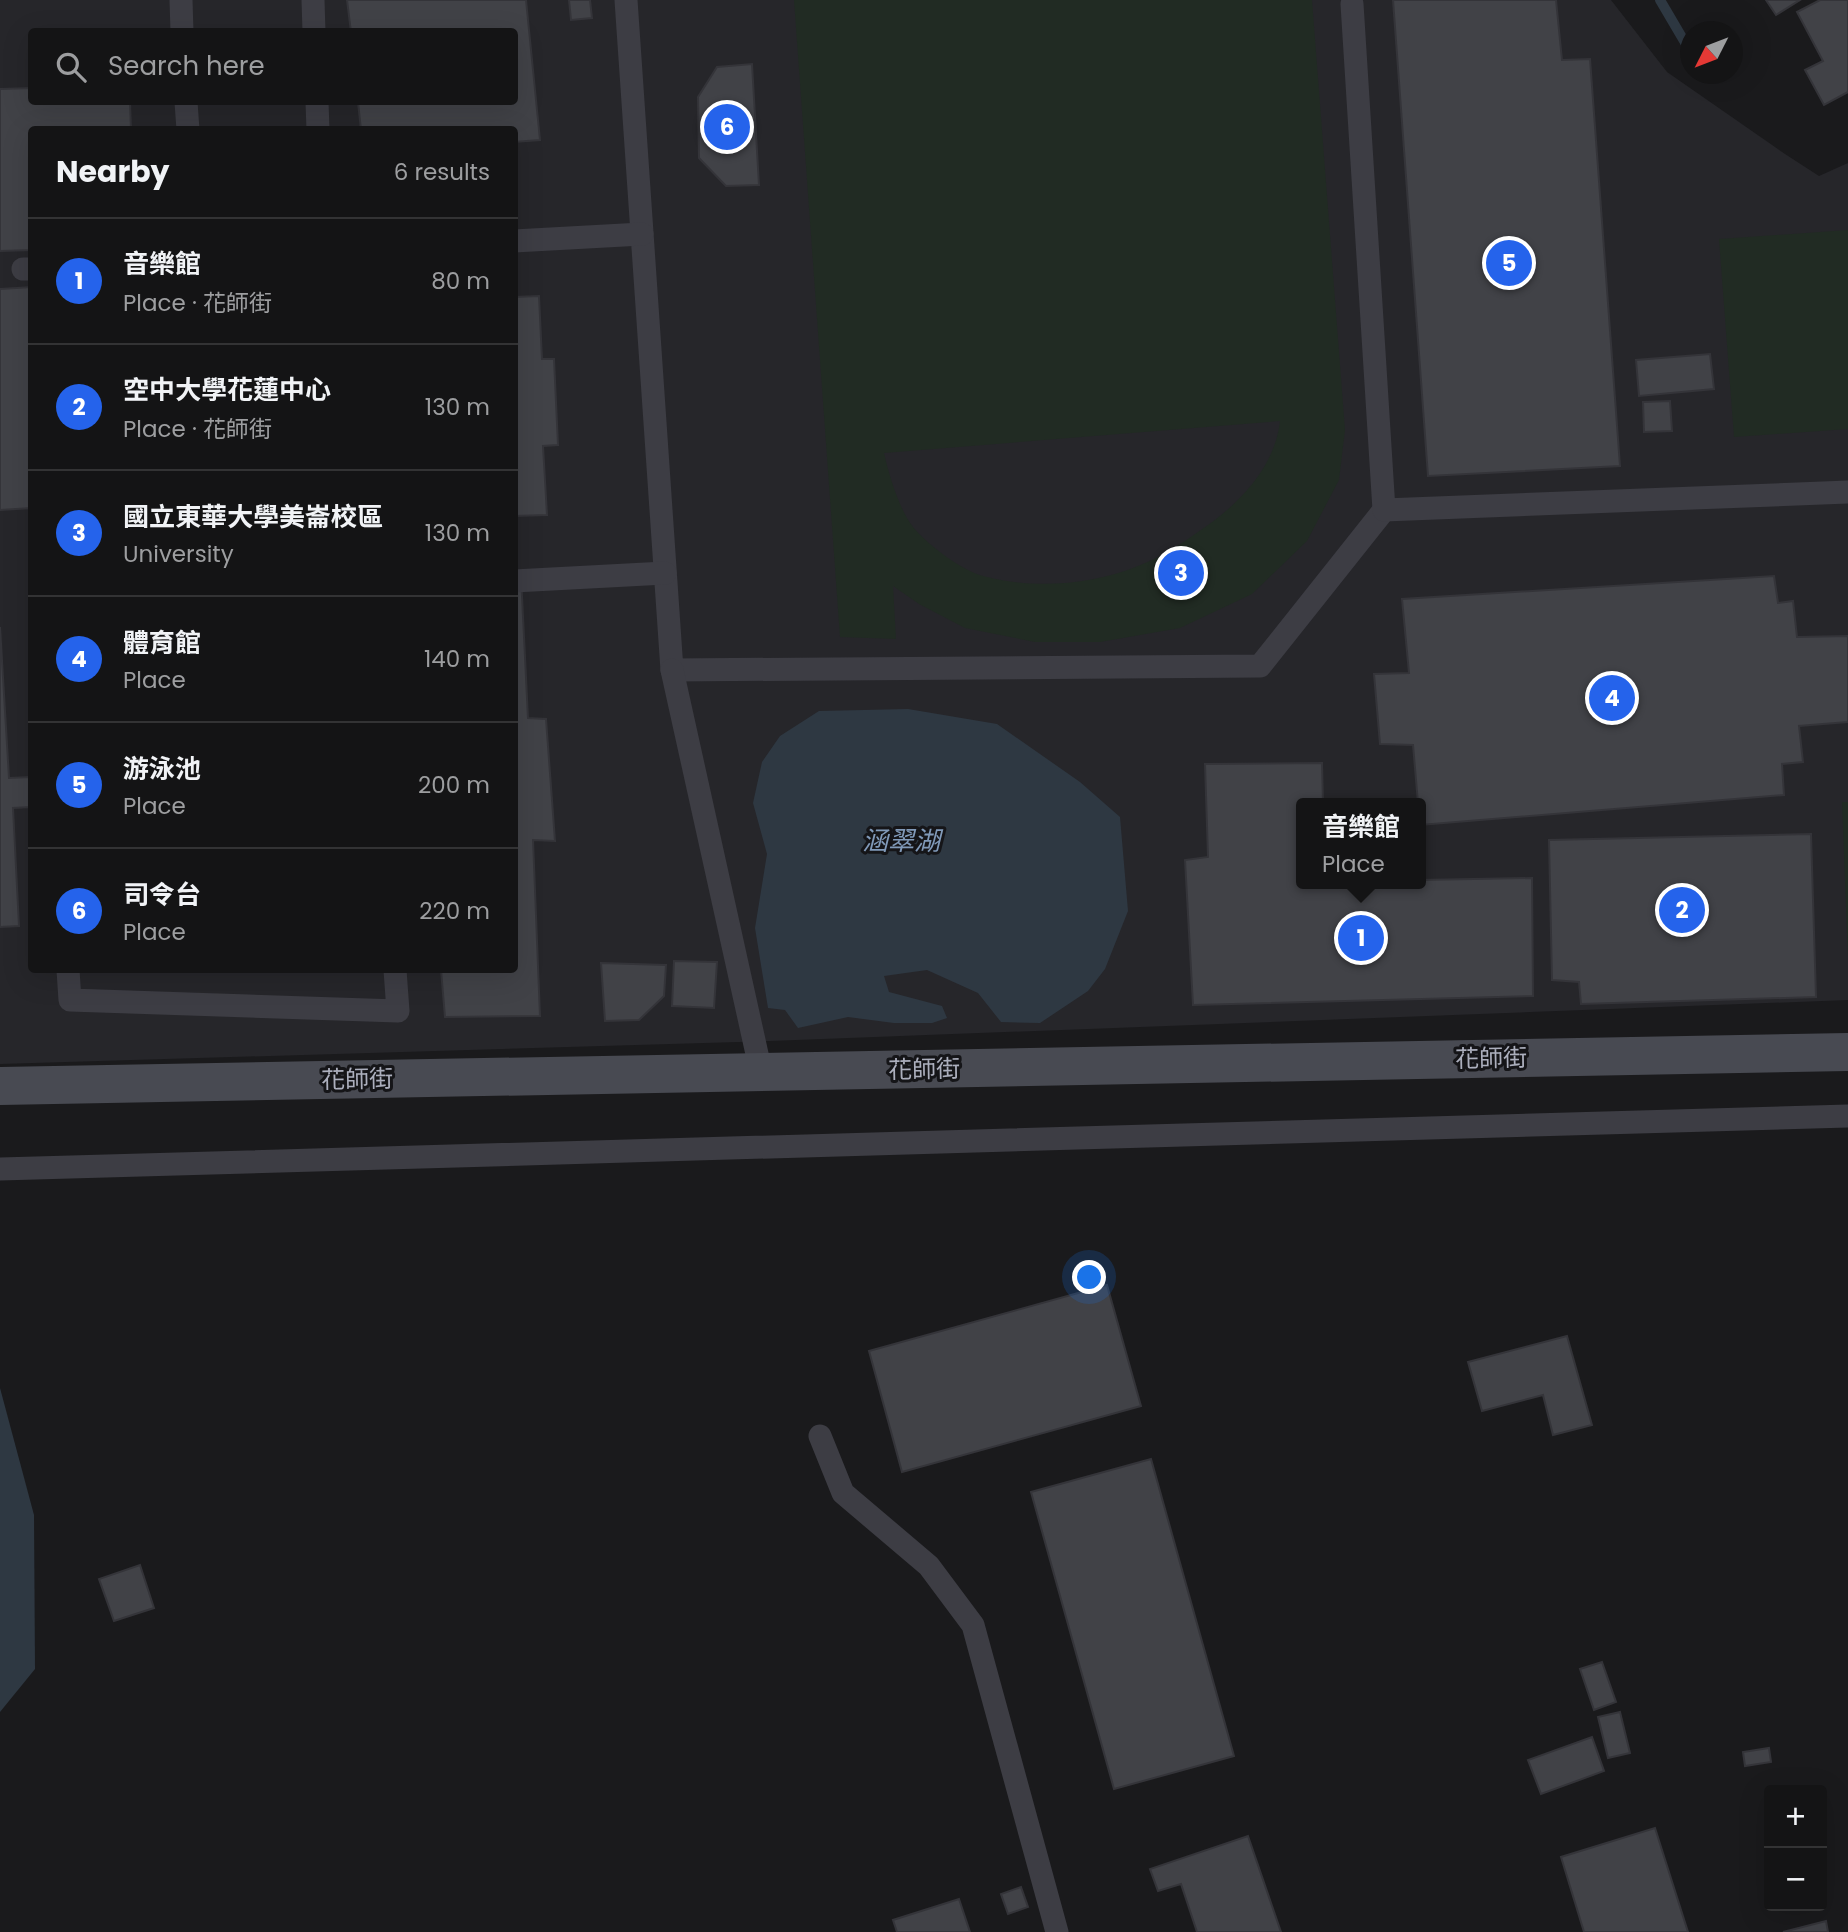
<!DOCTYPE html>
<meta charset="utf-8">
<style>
:root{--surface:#141415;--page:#1d1d1e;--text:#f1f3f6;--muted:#9d9ea0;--line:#333334;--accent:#2563eb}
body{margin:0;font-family:Poppins,"Noto Sans TC",sans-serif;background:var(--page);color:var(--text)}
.controls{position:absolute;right:21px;bottom:21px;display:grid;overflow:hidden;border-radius:7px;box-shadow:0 7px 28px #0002}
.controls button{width:63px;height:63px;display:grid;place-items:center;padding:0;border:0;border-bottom:2px solid var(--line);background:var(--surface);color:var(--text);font:35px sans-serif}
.compass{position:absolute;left:1680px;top:21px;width:63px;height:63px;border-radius:50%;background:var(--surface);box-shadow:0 7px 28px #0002;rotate:228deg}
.you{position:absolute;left:1090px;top:1278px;width:24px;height:24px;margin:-18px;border:5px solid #fff;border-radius:50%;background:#1a73e8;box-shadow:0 0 0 10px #1a73e833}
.badge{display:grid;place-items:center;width:46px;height:46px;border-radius:50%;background:var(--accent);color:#fff;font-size:23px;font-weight:700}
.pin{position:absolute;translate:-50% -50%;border:4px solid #fff;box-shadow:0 2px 7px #0006}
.popup{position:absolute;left:1296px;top:798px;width:130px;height:91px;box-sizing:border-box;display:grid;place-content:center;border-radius:7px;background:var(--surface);filter:drop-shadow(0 2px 5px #0005);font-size:23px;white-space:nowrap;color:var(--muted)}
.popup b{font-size:26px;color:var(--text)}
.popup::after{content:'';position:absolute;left:50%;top:100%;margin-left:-14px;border:14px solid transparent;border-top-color:var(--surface)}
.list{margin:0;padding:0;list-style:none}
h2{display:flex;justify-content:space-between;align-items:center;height:91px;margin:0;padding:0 28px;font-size:30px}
h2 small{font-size:23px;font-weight:400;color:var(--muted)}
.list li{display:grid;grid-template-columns:46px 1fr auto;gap:21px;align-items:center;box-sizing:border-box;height:126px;padding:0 28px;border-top:2px solid var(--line)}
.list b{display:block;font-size:26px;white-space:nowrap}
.list p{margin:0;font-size:23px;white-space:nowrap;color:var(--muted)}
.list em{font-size:23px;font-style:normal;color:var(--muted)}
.icon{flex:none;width:38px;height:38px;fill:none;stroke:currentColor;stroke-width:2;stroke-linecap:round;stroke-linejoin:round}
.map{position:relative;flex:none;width:1848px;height:1932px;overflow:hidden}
.search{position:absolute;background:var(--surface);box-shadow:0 7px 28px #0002;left:28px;top:28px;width:490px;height:77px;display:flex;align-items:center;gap:18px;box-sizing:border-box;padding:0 24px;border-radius:7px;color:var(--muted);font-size:26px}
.panel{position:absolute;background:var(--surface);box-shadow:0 7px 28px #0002;left:28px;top:126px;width:490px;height:847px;border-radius:7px}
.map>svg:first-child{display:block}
.built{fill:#26262a;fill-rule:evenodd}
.green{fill:#212b23;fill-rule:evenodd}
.water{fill:#2e3842}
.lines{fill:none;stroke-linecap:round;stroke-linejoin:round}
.stream{stroke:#2e3842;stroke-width:10}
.building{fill:#414247;stroke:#343439;stroke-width:2}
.lane{stroke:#3d3d44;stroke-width:23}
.secondary{stroke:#484a52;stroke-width:38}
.labels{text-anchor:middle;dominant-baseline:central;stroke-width:6;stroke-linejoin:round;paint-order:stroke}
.street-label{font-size:24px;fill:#acafbd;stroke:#151518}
.water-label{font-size:26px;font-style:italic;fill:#819ab9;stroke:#151518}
</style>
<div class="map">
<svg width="1848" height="1932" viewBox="0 0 1848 1932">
<rect width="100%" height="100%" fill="#1a1a1c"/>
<!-- built -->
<path class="built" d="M0 0H1611L1667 72 1785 154 1819 176 1848 163V1000L770 1041 0 1064ZM32 32H514V102H32ZM32 130H514V970H32ZM1302 803H1420V884H1302Z"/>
<!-- green -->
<g class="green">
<path d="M794 0H1312L1345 430 1339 480 1307 541 1252 594 1180 628 1100 642H1035L965 628 919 604 893 586 896 639 840 637ZM1280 421C1275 469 1236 507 1198 532 1180 545 1159 558 1138 566 1092 585 1035 589 987 577 963 572 929 546 913 527 899 509 889 475 884 453Z"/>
<polygon points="1848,230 1848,429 1734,437 1719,239"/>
<polygon points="1842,802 1848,802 1848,960"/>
</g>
<!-- water -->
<g class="water">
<polygon points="908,709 997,724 1080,782 1120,817 1128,911 1105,969 1088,991 1040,1023 1001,1022 978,993 927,970 884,976 889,992 942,1006 947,1018 932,1023 894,1023 848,1017 798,1028 785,1010 768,1008 755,928 767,854 753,803 762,762 780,736 819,711"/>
<polygon points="0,1388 34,1515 35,1669 0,1712"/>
</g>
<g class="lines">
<!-- stream -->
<g class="stream">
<polyline points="1660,0 1690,51"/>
<polyline points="1704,74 1705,75"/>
</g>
</g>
<!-- building -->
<g class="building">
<polygon points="347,0 526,0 540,140 514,142 514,130 361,130 358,102 514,102 514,32 351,32"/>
<polygon points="569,0 590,0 592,18 571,20"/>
<polygon points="1393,0 1556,0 1562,60 1590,59 1620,466 1428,476"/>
<polygon points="1766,0 1800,0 1776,15"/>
<polygon points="1820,0 1848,0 1848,92 1824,105 1805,70 1823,61 1797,12"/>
<polygon points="752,64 759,185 726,186 699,158 698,97 717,67"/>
<polygon points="32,88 32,102 130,102 131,130 32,130 32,250 0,251 0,89"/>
<polygon points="32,287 32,508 0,510 0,289"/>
<polygon points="539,296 542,359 554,359 558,445 543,446 547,515 514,516 514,297"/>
<polygon points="1710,354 1714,389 1639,396 1636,360"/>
<polygon points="1670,401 1672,431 1644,432 1643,402"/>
<polygon points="514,576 521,576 528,718 546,719 555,841 533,840 540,1016 445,1017 441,970 514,970"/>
<polygon points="1774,576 1778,603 1793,601 1797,637 1848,636 1848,722 1799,726 1803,762 1782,764 1784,795 1420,825 1420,803 1418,803 1413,745 1380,744 1374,674 1409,673 1402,599"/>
<polygon points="0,627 9,778 31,777 32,788 32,807 13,808 19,926 0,927"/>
<polygon points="1322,763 1323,803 1302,803 1302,884 1420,884 1420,880 1532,878 1533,996 1193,1005 1185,860 1208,857 1205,764"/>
<polygon points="1811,834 1816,997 1581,1004 1579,982 1552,980 1549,840"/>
<polygon points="674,961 717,962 714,1008 672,1006"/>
<polygon points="601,963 666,965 664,996 639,1020 605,1021"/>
<polygon points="1107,1285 1141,1406 902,1472 869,1351"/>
<polygon points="1567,1336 1592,1425 1553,1435 1543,1395 1482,1411 1468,1362"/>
<polygon points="1151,1459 1234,1756 1114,1789 1031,1492"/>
<polygon points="140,1565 154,1608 114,1621 99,1579"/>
<polygon points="1602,1662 1616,1702 1594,1710 1580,1669"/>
<polygon points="1620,1712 1630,1753 1608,1758 1598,1717"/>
<polygon points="1592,1737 1604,1771 1541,1794 1528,1760"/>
<polygon points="1769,1748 1771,1762 1745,1766 1743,1752"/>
<polygon points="1655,1828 1688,1932 1584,1932 1561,1857"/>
<polygon points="1248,1836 1281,1932 1197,1932 1181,1884 1158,1891 1150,1869"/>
<polygon points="1021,1887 1028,1907 1008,1914 1001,1894"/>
<polygon points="959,1899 970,1932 897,1932 893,1920"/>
<polygon points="1826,1921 1828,1932 1783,1932"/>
</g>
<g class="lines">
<!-- lane -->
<g class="lane">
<polyline points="181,0 182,32"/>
<polyline points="313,0 314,32"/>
<polyline points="626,0 672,670 1260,666 1384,510"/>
<polyline points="1352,4 1384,510 1848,492"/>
<polyline points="186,102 188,130"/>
<polyline points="317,102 318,130"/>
<polyline points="514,241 642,234"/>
<polyline points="23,269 32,269"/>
<polyline points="514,581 665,573"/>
<polyline points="672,670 761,1072"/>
<polyline points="68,970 70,1000 398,1011 395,970"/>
<polyline points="0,1169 1848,1116"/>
<polyline points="820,1436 843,1493 929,1566 973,1625 1057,1932"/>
</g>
<!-- secondary -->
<polyline class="secondary" points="0,1086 1848,1052"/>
</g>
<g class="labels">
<!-- street labels -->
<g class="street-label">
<text transform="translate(1491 1058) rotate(-1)">花師街</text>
<text transform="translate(924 1069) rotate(-1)">花師街</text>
<text transform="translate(357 1079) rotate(-1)">花師街</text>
</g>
<!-- water labels -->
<g class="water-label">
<text x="901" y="841">涵翠湖</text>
</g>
</g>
</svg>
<div class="controls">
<button>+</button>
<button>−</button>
</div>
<svg class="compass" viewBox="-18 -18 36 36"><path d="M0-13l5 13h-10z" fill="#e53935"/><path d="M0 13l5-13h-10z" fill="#9d9ea0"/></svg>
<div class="you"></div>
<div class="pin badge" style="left:1361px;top:938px">1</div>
<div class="popup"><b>音樂館</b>Place</div>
<div class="pin badge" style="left:1682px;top:910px">2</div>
<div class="pin badge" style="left:1181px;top:573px">3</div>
<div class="pin badge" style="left:1612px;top:698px">4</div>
<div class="pin badge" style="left:1509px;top:263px">5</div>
<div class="pin badge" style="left:727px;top:127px">6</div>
<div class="search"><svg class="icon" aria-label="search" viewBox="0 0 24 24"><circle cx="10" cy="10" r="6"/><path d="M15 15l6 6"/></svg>Search here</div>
<section class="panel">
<h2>Nearby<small>6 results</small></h2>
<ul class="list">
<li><span class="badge">1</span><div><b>音樂館</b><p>Place · 花師街</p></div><em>80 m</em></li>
<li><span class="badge">2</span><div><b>空中大學花蓮中心</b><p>Place · 花師街</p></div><em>130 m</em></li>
<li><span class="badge">3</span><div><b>國立東華大學美崙校區</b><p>University</p></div><em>130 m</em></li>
<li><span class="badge">4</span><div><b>體育館</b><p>Place</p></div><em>140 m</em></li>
<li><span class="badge">5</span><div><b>游泳池</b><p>Place</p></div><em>200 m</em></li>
<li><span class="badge">6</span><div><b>司令台</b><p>Place</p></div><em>220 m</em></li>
</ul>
</section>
</div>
